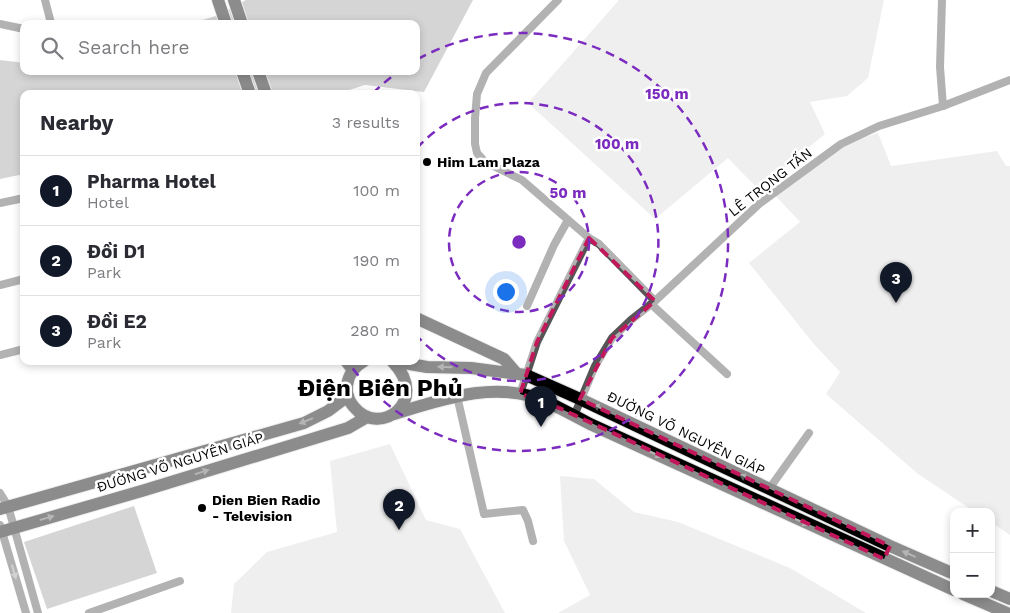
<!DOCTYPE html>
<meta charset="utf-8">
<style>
:root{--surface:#fff;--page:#f7f7f7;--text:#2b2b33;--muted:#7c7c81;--line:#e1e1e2;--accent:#111827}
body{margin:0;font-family:"Work Sans",sans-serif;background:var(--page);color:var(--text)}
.controls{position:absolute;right:15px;bottom:15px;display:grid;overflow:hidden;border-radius:10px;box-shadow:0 2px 8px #0003}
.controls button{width:45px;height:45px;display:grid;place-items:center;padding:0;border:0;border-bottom:1px solid var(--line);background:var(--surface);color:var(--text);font:25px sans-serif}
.you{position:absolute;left:505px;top:291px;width:18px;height:18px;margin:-12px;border:4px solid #fff;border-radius:50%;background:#1a73e8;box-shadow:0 0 0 8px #1a73e833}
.badge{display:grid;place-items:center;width:32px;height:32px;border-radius:50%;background:var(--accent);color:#fff;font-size:16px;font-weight:700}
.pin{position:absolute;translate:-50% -41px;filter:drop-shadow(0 1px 2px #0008)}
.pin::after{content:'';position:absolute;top:26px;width:18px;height:15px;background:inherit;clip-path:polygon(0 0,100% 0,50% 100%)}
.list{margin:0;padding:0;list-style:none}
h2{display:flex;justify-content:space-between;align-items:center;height:65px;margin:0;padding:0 20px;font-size:21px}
h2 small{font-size:16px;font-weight:400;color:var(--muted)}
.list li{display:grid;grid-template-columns:32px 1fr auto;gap:15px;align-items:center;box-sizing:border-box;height:70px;padding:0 20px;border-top:1px solid var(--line)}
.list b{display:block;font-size:19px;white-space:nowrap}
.list p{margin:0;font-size:16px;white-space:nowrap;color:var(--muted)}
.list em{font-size:16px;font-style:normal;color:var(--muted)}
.icon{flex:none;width:28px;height:28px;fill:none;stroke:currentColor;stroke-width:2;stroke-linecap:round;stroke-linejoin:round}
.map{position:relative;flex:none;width:1010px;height:613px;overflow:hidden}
.search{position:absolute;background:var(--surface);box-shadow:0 2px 8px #0003;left:20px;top:20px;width:400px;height:55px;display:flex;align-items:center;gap:12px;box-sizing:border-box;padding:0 18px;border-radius:10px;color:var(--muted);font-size:19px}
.panel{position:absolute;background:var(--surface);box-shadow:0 2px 8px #0003;left:20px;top:90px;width:400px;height:275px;border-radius:10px}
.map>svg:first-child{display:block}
.green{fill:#dcdcdc}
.water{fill:#a3a3a3}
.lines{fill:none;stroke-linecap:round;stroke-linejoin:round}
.primary-casing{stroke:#dbdbdb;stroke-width:14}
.trunk-casing{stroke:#dbdbdb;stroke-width:14}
.minor{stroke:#555;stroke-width:8}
.primary{stroke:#000;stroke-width:12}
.trunk{stroke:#000;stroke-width:12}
.oneway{fill:#595959}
.oneway2{fill:#999}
.marked{fill:none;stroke:#c2185b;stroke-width:4;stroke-dasharray:10 6;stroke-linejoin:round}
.ring{fill:none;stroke:#7b2cbf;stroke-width:2.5;stroke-dasharray:9 6}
.poi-dot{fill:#000;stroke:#fff;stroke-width:2}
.labels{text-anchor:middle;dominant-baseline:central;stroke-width:5;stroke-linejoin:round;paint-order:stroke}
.poi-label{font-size:14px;font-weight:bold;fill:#000;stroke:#fff;text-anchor:start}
.street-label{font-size:14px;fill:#000;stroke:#fff}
.town-label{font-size:24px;font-weight:bold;fill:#000;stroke:#fff}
.centre{fill:#7b2cbf;stroke:#fff;stroke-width:2.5}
.ring-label{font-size:15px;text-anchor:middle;font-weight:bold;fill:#7b2cbf;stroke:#fff;stroke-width:5;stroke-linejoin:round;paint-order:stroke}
</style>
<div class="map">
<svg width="1010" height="613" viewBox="0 0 1010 613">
<rect width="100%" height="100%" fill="#fff"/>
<!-- green -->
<g class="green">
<polygon points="619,0 884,0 868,78 847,96 810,102 825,134 758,189 728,158 655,219 528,103"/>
<polygon points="878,133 891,166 997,151 1006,166 1010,166 1010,535 991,522 991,512 975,512 918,474 826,394 840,372 813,343 749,263 800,222 773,193 841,144"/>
<polygon points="390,444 426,520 460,529 505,613 231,613 234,584 267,552 337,532 330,461"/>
<polygon points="560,476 594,479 634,512 678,522 790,568 866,613 558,613 590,595 564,541"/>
</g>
<!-- water -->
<g class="water">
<polygon points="246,0 473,0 424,92 365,85 336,94 24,94 24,174 0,179 0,60 24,63 24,71 416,71 416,24 188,24 216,16"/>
<polygon points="134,506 157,573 47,609 24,542"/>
</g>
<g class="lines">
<!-- primary casing -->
<g class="primary-casing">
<g id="primary">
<polyline points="218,0 226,24"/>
<polyline points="234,0 242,24"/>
<polyline points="242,71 250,94"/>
<polyline points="258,71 266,94"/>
<polyline points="416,318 504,359 517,374"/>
<polyline points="346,361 353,370"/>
</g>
</g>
<!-- trunk casing -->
<g class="trunk-casing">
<g id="trunk">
<path d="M364 361C355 366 348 375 347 386 346 393 349 402 354 407 379 438 431 402 393 362"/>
<polyline points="392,361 427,367 471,368 526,375 580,399 890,546 954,574"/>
<path d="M394 414C443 399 496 380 545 401 560 408 575 416 590 424L954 590"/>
<polyline points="0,509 304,423 328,411 348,396"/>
<polyline points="0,532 145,490 348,428 367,417"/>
<polyline points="991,591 1010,599"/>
<polyline points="963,594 1007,613"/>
</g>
</g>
<!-- minor -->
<g class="minor">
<polyline points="45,0 51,23 49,24"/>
<polyline points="558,0 486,73 477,94 475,118 475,144 477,153 485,162 522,180 589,238 599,244 655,301"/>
<polyline points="942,0 940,67 943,106"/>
<polyline points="0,24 24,29"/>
<polyline points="0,203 24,198"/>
<polyline points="0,285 24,279"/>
<polyline points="651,304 727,374"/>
<polyline points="527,306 554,245 568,220"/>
<polyline points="0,355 24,349"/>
<polyline points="520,394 537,342 589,238"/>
<polyline points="457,396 484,514 523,510 528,521 533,541"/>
<polyline points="574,416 595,366 612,338 631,320 655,301 759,204 841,144 879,126 943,106 1010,80"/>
<polyline points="769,489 809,433"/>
<polyline points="0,493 8,506 38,613"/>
<polyline points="0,525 26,613"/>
<polyline points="89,613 180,581"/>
</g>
<!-- primary -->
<use href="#primary" class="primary"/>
<!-- trunk -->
<use href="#trunk" class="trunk"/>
</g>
<!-- one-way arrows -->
<defs><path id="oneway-solid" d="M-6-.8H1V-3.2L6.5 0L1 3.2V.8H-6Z" transform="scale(1.25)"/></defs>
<g class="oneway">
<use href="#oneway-solid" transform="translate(445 367) rotate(-179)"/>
<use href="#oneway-solid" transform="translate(600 408) rotate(-155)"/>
<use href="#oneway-solid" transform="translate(306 421) rotate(158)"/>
<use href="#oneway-solid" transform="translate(655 454) rotate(25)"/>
<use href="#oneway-solid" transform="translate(202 472) rotate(-17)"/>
<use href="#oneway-solid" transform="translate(746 478) rotate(-154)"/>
<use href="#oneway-solid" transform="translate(47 518) rotate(-16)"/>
<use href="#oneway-solid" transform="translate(802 522) rotate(25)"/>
<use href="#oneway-solid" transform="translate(909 554) rotate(-156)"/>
</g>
<use class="oneway2" href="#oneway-solid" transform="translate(14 572) rotate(74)"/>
<!-- marked area -->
<path d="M0 0H1010V613H0ZM589 238 655 301 612 338 580 399 890 546 884 559 544 401 520 394 537 342Z" fill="#fff" fill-opacity=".55" fill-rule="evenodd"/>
<path class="marked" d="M589 238 655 301 612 338 580 399 890 546 884 559 544 401 520 394 537 342Z"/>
<!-- distance rings -->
<g class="ring">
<circle cx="519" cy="242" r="70"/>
<path d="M417 148A139 139 0 1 1 417 336"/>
<path d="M373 93A209 209 0 0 1 398 72M418 59A209 209 0 1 1 348 362"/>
</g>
<!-- markers -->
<g class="poi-dot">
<circle cx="427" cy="162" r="5"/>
<circle cx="202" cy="508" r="5"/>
</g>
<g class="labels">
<!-- poi labels -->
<g class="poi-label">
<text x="437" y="162">Him Lam Plaza</text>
<text x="212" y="500">Dien Bien Radio<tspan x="212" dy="16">- Television</tspan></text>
</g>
<!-- street labels -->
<g class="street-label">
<text transform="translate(770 182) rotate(-38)">LÊ TRỌNG TẤN</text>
<text transform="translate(686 433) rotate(26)">ĐƯỜNG VÕ NGUYÊN GIÁP</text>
<text transform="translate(180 462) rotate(-17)">ĐƯỜNG VÕ NGUYÊN GIÁP</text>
</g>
<!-- town labels -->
<g class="town-label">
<text x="380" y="388">Điện Biên Phủ</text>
</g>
</g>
<circle cx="519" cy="242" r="8" class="centre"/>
<g class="ring-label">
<text x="667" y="99">150 m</text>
<text x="617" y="149">100 m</text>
<text x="568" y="198">50 m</text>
</g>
</svg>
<div class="controls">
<button>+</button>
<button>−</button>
</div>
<div class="you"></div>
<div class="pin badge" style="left:541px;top:427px">1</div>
<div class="pin badge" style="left:399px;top:530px">2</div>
<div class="pin badge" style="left:896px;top:303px">3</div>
<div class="search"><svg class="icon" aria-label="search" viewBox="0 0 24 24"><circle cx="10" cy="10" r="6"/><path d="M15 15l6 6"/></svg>Search here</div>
<section class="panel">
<h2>Nearby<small>3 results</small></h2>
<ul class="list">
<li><span class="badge">1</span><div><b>Pharma Hotel</b><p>Hotel</p></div><em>100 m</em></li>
<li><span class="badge">2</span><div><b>Đồi D1</b><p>Park</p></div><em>190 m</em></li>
<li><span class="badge">3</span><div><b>Đồi E2</b><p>Park</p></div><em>280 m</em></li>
</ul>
</section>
</div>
